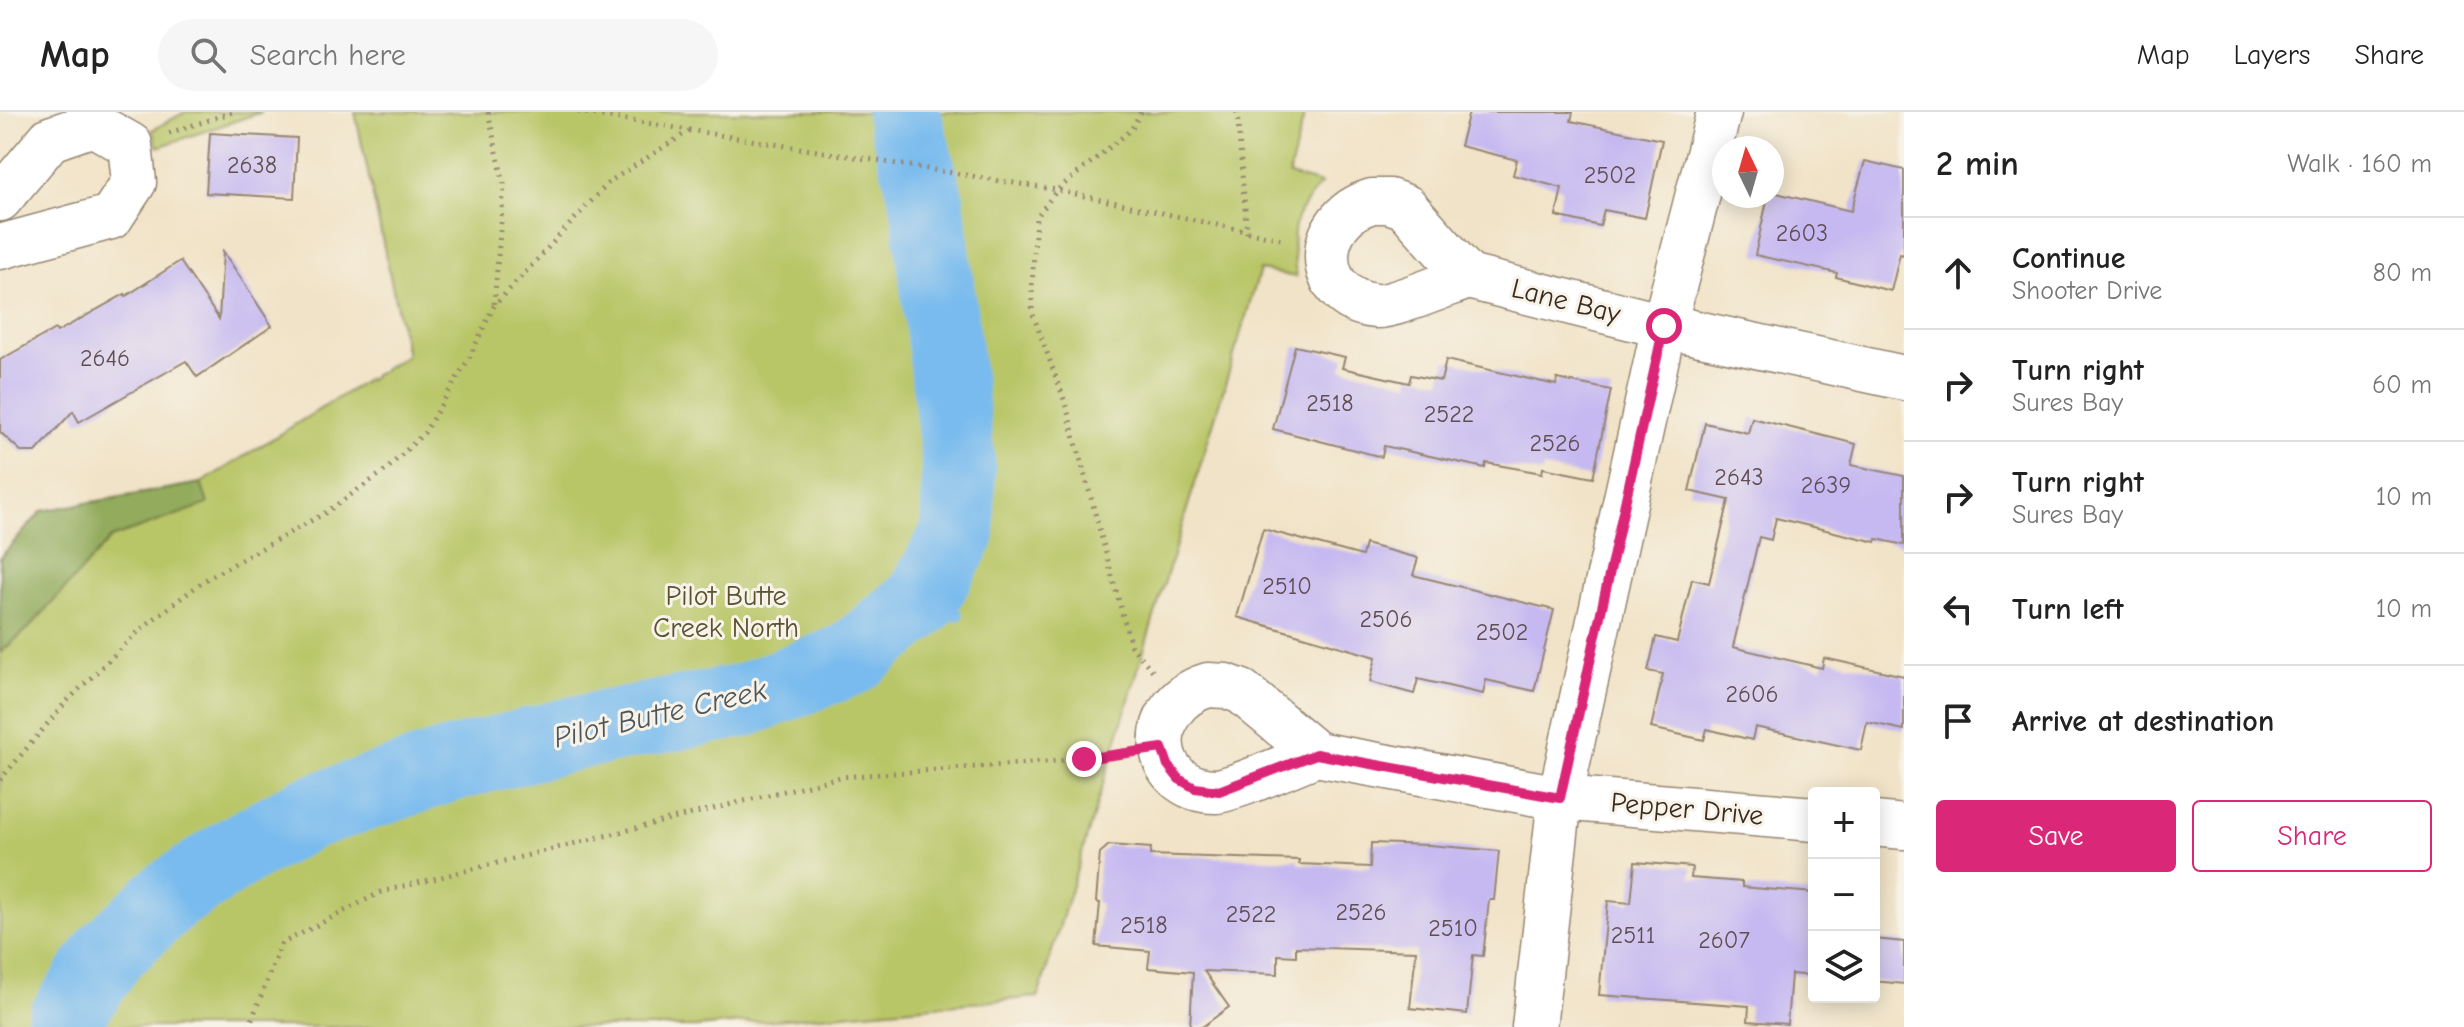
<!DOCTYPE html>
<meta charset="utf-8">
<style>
:root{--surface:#fff;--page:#f6f6f6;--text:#222;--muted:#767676;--line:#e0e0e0;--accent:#db2777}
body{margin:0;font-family:"Comic Neue",sans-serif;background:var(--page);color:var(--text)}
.controls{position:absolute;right:24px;bottom:24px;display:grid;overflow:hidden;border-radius:8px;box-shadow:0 4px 20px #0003}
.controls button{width:72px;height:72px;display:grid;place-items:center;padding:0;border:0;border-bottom:2px solid var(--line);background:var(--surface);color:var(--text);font:40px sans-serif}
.compass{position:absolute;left:1712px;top:24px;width:72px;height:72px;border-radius:50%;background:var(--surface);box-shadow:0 4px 20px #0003;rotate:355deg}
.stop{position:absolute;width:24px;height:24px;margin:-18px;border:6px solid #db2777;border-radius:50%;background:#fff}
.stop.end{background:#db2777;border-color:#fff;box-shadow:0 2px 8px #0008}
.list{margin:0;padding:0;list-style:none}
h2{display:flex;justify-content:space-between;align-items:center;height:104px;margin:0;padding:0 32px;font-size:34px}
h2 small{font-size:26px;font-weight:400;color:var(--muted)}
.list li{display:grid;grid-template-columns:52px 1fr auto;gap:24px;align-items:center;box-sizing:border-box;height:112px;padding:0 32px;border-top:2px solid var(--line)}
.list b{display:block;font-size:30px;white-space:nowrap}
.list p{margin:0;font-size:26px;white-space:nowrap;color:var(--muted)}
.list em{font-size:26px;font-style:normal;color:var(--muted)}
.actions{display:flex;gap:16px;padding:24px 32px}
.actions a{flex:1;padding:18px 0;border:2px solid var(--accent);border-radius:8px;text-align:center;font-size:28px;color:var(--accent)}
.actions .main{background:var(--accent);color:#fff}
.icon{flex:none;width:44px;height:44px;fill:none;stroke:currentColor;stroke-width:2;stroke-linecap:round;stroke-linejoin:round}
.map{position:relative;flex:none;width:1904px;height:915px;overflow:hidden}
header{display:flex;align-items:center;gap:48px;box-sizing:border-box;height:112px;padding:0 40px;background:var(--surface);border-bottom:2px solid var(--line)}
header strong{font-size:38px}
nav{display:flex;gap:44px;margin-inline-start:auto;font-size:28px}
.search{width:560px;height:72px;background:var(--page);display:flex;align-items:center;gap:20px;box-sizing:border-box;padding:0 28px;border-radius:44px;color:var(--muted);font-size:30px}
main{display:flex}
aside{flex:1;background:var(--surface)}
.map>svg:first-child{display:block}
.green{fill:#b9c668;stroke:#7a7843;stroke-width:2}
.forest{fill:#92ab5c;stroke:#666a3d;stroke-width:2}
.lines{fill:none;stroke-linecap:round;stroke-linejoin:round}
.stream{stroke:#79bbee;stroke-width:12}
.river{stroke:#79bbee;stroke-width:74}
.building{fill:#c6b9f1}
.minor-casing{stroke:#968672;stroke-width:47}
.path{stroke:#968672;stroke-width:5;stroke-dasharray:2 6;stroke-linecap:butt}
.minor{stroke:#fff;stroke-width:44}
.route{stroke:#db2777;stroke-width:10}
.labels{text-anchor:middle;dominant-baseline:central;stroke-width:6;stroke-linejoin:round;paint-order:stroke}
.number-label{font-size:24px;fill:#5e4e53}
.street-label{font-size:28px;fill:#3b2a1e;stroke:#f7f3e8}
.park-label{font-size:28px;fill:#5a5130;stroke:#f7f3e8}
.water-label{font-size:30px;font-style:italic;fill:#4e565c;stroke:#f7f3e8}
</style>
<header>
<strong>Map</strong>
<div class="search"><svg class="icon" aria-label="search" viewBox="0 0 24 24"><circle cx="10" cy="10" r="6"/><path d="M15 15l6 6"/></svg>Search here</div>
<nav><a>Map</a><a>Layers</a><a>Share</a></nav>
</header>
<main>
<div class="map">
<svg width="1904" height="915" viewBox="0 0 1904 915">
<rect width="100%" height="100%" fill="#f7f3e8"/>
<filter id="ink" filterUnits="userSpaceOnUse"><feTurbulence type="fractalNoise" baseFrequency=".0125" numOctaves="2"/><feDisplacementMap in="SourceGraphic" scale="16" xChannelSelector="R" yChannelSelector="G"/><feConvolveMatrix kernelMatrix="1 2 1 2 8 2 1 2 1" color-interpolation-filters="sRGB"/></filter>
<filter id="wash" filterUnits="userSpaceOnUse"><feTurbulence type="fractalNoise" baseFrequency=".006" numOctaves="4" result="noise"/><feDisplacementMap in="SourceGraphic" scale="32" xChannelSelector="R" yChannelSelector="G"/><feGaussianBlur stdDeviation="1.8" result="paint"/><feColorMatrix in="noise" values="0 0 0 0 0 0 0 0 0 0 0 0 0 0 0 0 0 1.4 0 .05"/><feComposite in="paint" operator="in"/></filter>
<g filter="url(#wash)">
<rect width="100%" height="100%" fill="#f1e3c7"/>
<!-- green -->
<g class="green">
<polygon points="185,0 262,0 158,35 152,18"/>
<path d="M355 0H1305L1289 63 1321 72C1288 107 1292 120 1296 165L1260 158 1038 885 695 915H0V446L42 399 201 371 407 243Z"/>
</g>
<!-- forest -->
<polygon class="forest" points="201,371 208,392 111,426 30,515 0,541 0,446 42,399"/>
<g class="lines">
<!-- stream -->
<path class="stream" d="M913 496C930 492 941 496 957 503"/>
<!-- river -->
<polyline class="river" points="63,915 65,907 110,840 170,784 239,739 306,702 447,654 575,621 742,589 851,547 922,488 958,421 958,347 927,89 903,0"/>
</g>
<g id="blocks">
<!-- building -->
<g class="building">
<polygon points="1469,0 1573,0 1571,9 1662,28 1645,106 1604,98 1600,114 1556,104 1562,76 1513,63 1517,48 1460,34"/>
<polygon points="210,21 297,26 294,86 206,81"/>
<polygon points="1865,49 1904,58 1904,143 1900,142 1891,179 1836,165 1837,161 1755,143 1768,84 1772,84 1772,80 1851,99"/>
<polygon points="223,139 272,214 197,265 186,249 79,310 73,299 36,340 22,340 0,320 0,248 55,217 57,220 125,182 126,184 180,149 219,207"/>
<polygon points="1295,234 1345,245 1342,256 1409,271 1411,263 1441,269 1446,248 1556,273 1557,267 1611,278 1593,366 1543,356 1542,361 1486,351 1485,356 1384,334 1382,345 1273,317"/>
<polygon points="1752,306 1856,332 1851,353 1904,364 1904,433 1877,427 1876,430 1776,406 1771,428 1759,425 1733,535 1822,556 1824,546 1904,564 1904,618 1867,610 1861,638 1755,615 1752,628 1707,617 1704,628 1651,616 1663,562 1648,559 1656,525 1677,530 1692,467 1709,471 1729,388 1689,379 1705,311 1748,321"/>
<polygon points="1263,417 1362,444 1365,432 1418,446 1413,463 1554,498 1534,579 1486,568 1483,582 1418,567 1414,582 1370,570 1376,545 1237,505"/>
<polygon points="1371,731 1429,733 1499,739 1494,788 1489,788 1483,844 1473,843 1467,902 1410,896 1416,839 1296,835 1296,844 1278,843 1278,862 1204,859 1229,895 1202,915 1190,915 1193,860 1148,856 1150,839 1096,834 1100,791 1096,790 1100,741 1109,733 1151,736 1150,743 1299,748 1299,752 1370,755"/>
<polygon points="1635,750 1692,755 1691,766 1742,770 1742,775 1814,781 1814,864 1791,862 1787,912 1748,909 1749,894 1599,883 1608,789 1631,791"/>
<polygon points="1874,827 1904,830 1904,872 1874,869"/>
</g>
</g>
</g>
<g filter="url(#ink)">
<use href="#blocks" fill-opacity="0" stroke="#968672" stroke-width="2"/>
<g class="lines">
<!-- minor casing -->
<g class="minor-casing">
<g id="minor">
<polyline points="0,87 50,27 93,12 130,33 134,70 111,105 0,135"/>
<path d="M1372 89H1389L1406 95 1468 165C1449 171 1391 196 1375 194 1312 187 1311 107 1372 89Z"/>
<polyline points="1468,165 1664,214 1904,266"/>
<path d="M1208 573 1226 574 1242 580 1316 642C1296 650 1233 678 1216 679 1149 679 1141 593 1208 573Z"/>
<polyline points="1316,642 1560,686 1814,707"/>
<polyline points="1874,712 1904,715"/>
<polyline points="1534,915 1560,686 1664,214 1719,0"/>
</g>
</g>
<!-- path -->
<g class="path">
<polyline points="488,0 504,72 494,193"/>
<polyline points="578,0 1057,78 1286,128"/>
<polyline points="1141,0 1131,18 1057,78 1036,106 1032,174 1032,200 1065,290 1131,534 1153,559"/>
<polyline points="1237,0 1247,121"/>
<polyline points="169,21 233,0"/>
<polyline points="0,668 65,591 142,516 205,468 325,401 386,358 424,321 469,246 494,194 609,70 689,19"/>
<polyline points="249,915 281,832 381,780 840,665 1084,647 1121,642"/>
</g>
<!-- minor -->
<use href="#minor" class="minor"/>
</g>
</g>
<g class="lines" filter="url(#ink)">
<!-- route -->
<polyline class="route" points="1084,647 1162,636 1168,653 1179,667 1195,676 1219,679 1316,642 1560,686 1664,214"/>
</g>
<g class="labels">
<!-- number labels -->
<g class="number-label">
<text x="252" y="53">2638</text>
<text x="1610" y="63">2502</text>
<text x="1802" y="121">2603</text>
<text x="105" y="246">2646</text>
<text x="1330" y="291">2518</text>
<text x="1449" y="302">2522</text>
<text x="1555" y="331">2526</text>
<text x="1739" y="365">2643</text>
<text x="1826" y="373">2639</text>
<text x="1287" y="474">2510</text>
<text x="1386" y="507">2506</text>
<text x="1502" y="520">2502</text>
<text x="1752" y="582">2606</text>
<text x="1361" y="800">2526</text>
<text x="1251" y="802">2522</text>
<text x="1144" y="813">2518</text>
<text x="1453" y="816">2510</text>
<text x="1633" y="823">2511</text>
<text x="1724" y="828">2607</text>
</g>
<!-- street labels -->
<g class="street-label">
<text transform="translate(1566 189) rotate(14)">Lane Bay</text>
<text transform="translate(1687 697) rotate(5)">Pepper Drive</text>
</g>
<!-- park labels -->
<g class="park-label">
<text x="726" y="484">Pilot Butte<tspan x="726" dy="32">Creek North</tspan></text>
</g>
<!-- water labels -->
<g class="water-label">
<text transform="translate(660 602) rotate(-13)">Pilot Butte Creek</text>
</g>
</g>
</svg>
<div class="controls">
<button>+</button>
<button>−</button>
<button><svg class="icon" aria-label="layers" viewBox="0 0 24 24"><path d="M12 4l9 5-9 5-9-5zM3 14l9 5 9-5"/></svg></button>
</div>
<svg class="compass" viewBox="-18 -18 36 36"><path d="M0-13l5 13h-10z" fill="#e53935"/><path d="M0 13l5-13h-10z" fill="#767676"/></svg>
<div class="stop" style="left:1664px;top:214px"></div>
<div class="stop end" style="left:1084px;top:647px"></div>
</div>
<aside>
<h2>2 min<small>Walk · 160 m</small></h2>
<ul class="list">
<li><svg class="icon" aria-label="ahead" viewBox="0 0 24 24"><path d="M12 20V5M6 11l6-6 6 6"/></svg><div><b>Continue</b><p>Shooter Drive</p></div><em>80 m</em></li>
<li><svg class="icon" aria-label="right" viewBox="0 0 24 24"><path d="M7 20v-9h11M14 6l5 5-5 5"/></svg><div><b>Turn right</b><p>Sures Bay</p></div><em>60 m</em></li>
<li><svg class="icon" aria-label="right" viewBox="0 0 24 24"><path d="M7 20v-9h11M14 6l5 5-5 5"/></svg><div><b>Turn right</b><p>Sures Bay</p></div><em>10 m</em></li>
<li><svg class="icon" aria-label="left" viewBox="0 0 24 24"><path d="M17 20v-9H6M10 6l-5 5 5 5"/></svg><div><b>Turn left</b></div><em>10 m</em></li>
<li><svg class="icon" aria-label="arrive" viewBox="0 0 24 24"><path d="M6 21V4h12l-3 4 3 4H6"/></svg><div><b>Arrive at destination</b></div></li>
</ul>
<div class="actions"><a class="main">Save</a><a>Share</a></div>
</aside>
</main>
